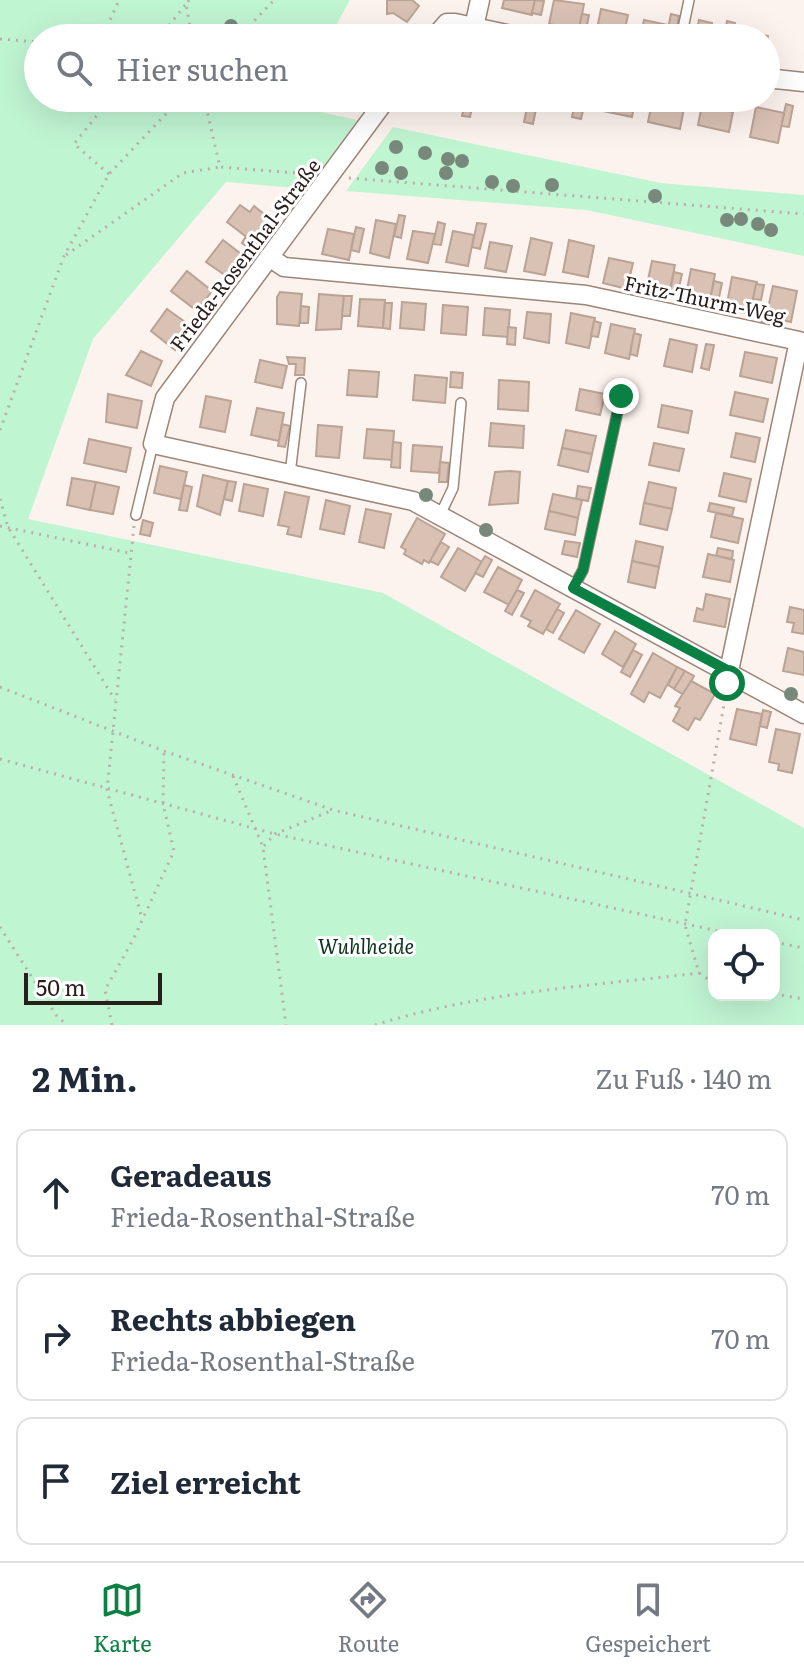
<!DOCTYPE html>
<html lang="de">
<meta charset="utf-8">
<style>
:root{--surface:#fff;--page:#f6f6f7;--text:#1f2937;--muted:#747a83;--line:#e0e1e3;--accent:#0b8043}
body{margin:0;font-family:Literata,serif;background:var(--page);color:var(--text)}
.controls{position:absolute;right:24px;bottom:24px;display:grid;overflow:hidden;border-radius:16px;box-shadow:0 8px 32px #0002}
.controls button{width:72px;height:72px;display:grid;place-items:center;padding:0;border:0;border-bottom:2px solid var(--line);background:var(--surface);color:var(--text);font:40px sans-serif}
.scale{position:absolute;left:24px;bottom:20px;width:138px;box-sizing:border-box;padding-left:8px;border:4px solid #281f1a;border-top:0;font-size:22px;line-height:28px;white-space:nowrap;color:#281f1a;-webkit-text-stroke:6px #fff;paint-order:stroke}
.stop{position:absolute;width:24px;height:24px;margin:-18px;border:6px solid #0b8043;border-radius:50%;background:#fff}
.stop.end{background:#0b8043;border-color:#fff;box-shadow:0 2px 8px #0008}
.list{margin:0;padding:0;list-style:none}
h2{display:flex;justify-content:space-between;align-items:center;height:104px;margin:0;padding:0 32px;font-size:34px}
h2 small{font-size:26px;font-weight:400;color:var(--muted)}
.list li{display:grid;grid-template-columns:52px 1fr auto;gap:24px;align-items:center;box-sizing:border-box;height:128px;margin:0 16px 16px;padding:0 16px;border:2px solid var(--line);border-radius:16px}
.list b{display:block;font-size:30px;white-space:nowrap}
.list p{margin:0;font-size:26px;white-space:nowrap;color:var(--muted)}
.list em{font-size:26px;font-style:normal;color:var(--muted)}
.icon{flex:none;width:44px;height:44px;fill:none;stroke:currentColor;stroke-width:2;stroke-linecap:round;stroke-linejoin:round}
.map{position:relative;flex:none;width:804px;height:1025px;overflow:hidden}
.search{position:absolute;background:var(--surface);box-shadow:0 8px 32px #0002;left:24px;right:24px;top:24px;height:88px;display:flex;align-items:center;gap:20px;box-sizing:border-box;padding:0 28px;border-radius:44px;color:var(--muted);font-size:30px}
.sheet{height:536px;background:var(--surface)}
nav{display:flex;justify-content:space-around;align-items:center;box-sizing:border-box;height:112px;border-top:2px solid var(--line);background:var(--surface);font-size:22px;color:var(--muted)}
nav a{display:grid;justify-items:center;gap:4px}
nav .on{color:var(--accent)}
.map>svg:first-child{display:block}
.green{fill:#c0f5d2;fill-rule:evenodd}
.building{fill:#d9c2b4;stroke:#b9a395;stroke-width:2}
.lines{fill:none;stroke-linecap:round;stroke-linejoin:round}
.lane-casing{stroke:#9b8679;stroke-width:12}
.street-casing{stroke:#9b8679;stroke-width:21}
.path{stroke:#b9afaa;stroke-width:3;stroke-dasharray:2 6;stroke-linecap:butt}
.lane{stroke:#fff;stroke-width:9}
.street{stroke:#fff;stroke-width:18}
.tree{fill:#78897c}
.route{stroke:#0b8043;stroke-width:10}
.labels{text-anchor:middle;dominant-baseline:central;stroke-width:6;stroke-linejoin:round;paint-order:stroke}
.street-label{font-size:20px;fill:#281f1a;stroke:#fff}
.park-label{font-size:20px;font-style:italic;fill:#0b331e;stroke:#fff}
</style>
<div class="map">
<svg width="804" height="1025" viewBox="0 0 804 1025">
<rect width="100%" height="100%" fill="#fdf3ee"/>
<!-- green -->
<g class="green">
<path d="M0 0H350L329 38H38V98H296L293 106 357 120 307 189 226 182 93 339 28 519 383 593 804 828V1025H0ZM714 935H774V995H714Z"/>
<polygon points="393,127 661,183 804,195 804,256 586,210 346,191"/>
</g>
<!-- building -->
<g class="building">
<polygon points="387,0 412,0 419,6 407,22 393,13 387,14"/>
<polygon points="504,0 535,0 532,15 502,8"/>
<polygon points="535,0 544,1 541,15 532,13"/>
<polygon points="554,0 584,4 579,30 549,24"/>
<polygon points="601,9 628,15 623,38 596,34"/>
<polygon points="582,14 589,15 586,30 579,28"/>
<polygon points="671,14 679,16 675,38 666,38"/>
<polygon points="644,20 668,25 666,38 640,38"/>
<polygon points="699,20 712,23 711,28 725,31 724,38 695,38"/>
<polygon points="727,21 735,23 732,38 724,38"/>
<polygon points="390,28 411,32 409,38 389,36"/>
<polygon points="744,31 768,36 766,45 766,38 742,38"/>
<polygon points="466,98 474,98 470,117 462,116"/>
<polygon points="529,98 538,99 533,124 524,122"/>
<polygon points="548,98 573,98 572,105"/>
<polygon points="576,98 586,98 581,119 572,117"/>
<polygon points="586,98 599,98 597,109 584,106"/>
<polygon points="606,98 636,98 632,117 603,111"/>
<polygon points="653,98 685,103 680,129 648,122"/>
<polygon points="786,104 793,106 789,127 781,126"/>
<polygon points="702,105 733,112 729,132 698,125"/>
<polygon points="756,107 784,113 778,143 750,137"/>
<polygon points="240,205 250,212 254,206 274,222 257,245 227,222"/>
<polygon points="399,215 405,216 401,238 394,236"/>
<polygon points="376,220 396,224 389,258 370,253"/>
<polygon points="438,222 445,224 441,245 433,244"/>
<polygon points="477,223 486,224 480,249 472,247"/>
<polygon points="356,227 364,229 359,252 351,250"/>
<polygon points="328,229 354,234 349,260 322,254"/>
<polygon points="413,231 435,234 428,263 407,259"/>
<polygon points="453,231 474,235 468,266 446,262"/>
<polygon points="246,236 262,248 257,255 242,243"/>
<polygon points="531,238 552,243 545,275 524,271"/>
<polygon points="223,240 245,257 229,278 206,262"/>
<polygon points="569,240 594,246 588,277 563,272"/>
<polygon points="490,242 512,246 506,272 485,268"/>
<polygon points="609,258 633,263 627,289 603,283"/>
<polygon points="652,261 675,265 669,294 646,289"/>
<polygon points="691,269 715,274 709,305 685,300"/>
<polygon points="187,271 212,291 197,311 171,291"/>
<polygon points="674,272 682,274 678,292 670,291"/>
<polygon points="732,277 757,282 750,314 726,309"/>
<polygon points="714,281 722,283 717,307 709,305"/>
<polygon points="756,284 764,285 761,300 753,299"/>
<polygon points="773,286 797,291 791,322 766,317"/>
<polygon points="280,292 302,294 299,326 277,324 277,297"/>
<polygon points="319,294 344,296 341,329 316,330"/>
<polygon points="344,296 352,296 350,316 342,316"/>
<polygon points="360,299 385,300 383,328 358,326"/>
<polygon points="402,302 426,304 424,330 400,328"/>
<polygon points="385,303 392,303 390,329 383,328"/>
<polygon points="443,305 468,307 466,335 441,333"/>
<polygon points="760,305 768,307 765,323 757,321"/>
<polygon points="301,306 309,307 308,323 300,323"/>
<polygon points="485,308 510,310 508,337 483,335"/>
<polygon points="167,309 192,327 175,350 151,331"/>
<polygon points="527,312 551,314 549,343 524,338"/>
<polygon points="571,313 595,318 589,348 566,343"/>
<polygon points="594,321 601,323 598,337 591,336"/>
<polygon points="611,324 635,329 629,359 605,353"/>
<polygon points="508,327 516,328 515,345 507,344"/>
<polygon points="634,333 641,335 637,356 630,354"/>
<polygon points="670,339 697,345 692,372 664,366"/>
<polygon points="706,344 714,345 709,370 701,368"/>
<polygon points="141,351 162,361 151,386 126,375"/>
<polygon points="745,352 777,358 772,383 740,376"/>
<polygon points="287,357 305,358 304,375 295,375 296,364 289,364"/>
<polygon points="260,360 287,366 282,388 255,382"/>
<polygon points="349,370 379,372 377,397 347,395"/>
<polygon points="451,372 463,373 462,388 450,387"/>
<polygon points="415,375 447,378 445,403 413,400"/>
<polygon points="499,380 529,382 528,411 498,409"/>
<polygon points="580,389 605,394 600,415 576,410"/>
<polygon points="735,392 768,399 763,422 730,415"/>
<polygon points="108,394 142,401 137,428 106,422"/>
<polygon points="206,396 231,401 225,432 200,427"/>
<polygon points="662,405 692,411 688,433 658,427"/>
<polygon points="257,408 284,413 279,441 251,435"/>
<polygon points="491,423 524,426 523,448 489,446"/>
<polygon points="282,424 290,426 285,447 278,446"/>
<polygon points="318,425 342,427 339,458 316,456"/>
<polygon points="367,429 394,431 392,460 364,458"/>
<polygon points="566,430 596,436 592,454 562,448"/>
<polygon points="736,433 760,438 755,462 731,457"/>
<polygon points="89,439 131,448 126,472 84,463"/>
<polygon points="393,442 401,443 400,468 391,467"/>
<polygon points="654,443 684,449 679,471 649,465"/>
<polygon points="413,445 442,447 439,473 411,471"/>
<polygon points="562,448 592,454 588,472 558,465"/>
<polygon points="440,462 449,463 447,482 439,482"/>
<polygon points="160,466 187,472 181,499 154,493"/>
<polygon points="511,471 520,472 518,503 489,505 495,472"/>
<polygon points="724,473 751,479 746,502 719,496"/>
<polygon points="203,475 228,481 220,515 197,506"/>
<polygon points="72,478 96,482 90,510 67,505"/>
<polygon points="228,481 236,482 232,501 224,499"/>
<polygon points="96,482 119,487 113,514 90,510"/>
<polygon points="649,482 676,488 672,509 644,503"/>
<polygon points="244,484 268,489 263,516 239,511"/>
<polygon points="184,485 192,487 187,511 179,510"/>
<polygon points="578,486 591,488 588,501 576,499"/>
<polygon points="285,492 309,497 301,537 287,534 289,527 278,525"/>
<polygon points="553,494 582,500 578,518 549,511"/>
<polygon points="326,500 350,506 344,534 320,529"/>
<polygon points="644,503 672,509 667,530 640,524"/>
<polygon points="710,503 734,508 732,516 708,511"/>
<polygon points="366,509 391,514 384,548 359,542"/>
<polygon points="549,511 578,518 575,535 545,529"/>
<polygon points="716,513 743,519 738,543 711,537"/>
<polygon points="417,518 445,534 429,563 424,560 422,564 404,554 406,550 401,547"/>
<polygon points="143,520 153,523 150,536 140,534"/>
<polygon points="565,541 580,543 577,557 562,554"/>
<polygon points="636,541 663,547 659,567 632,561"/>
<polygon points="441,542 449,547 438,565 430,561"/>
<polygon points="458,548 482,562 465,591 441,577"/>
<polygon points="718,548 733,551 732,559 716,556"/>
<polygon points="708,554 734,560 730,582 703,577"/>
<polygon points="485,556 492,560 483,577 475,573"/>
<polygon points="632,561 659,567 655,588 628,582"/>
<polygon points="498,567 522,580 509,605 484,592"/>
<polygon points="517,590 524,593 512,615 505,611"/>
<polygon points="535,590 560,604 543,634 528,626 531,621 521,616"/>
<polygon points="706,594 730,599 725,627 694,621 697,608 703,610"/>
<polygon points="790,607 804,610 804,634 792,632 794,623 787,622"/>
<polygon points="557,609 564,613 553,633 546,629"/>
<polygon points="576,610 600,624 584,653 559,639"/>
<polygon points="615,631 636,644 623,667 602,654"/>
<polygon points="788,648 804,652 804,675 783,671"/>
<polygon points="633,650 642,655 630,677 621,672"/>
<polygon points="653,653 677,667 660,698 649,692 644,702 631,694"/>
<polygon points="677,667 685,671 675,689 668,685"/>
<polygon points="685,671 694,676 684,695 674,689"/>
<polygon points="691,681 715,694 700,720 695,718 688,730 673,721 680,708 675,706"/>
<polygon points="737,709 762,714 756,745 730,739"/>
<polygon points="763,710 771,712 767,728 760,726"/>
<polygon points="776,729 800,734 792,773 778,770 779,764 769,762"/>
</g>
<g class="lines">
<!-- lane casing -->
<g class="lane-casing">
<g id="lane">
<polyline points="681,38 689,0"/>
<polyline points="290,474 301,383"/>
<polyline points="441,513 453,488 461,403"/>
<polyline points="136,515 153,444"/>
<polyline points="573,588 583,570 621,396"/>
</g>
</g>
<!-- street casing -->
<g class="street-casing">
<g id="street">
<polyline points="474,27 480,0"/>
<polyline points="434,38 447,23 455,23 526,38"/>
<polyline points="766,78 804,82"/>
<polyline points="387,98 165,398 153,444 413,501 804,714"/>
<polyline points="269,257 284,267 586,295 799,341 729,671"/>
</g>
</g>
<!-- path -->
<g class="path">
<polyline points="189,0 186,4 192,38"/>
<polyline points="77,38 107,27 119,0"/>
<polyline points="159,38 186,4"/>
<polyline points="238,38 274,0"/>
<polyline points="0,39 38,42"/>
<polyline points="204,98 220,167 310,174"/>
<polyline points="109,174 74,144 111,98"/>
<polyline points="349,178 804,214"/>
<polyline points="66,255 183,173 220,167"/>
<polyline points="0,430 64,256 109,174 181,98"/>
<polyline points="0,499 8,527 115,700"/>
<polyline points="0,526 129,553"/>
<polyline points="134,526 107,790 142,919"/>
<polyline points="0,687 164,751 333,810 804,920"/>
<polyline points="0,759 275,834 736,935"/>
<polyline points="233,776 263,847 286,1025"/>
<polyline points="264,846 275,834 333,810"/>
<polyline points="0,927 56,1015 67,1025"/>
<polyline points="774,942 804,948"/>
<polyline points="714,983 699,973 685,925 726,693"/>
<polyline points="774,994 804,999"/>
<polyline points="112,1025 105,990 134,938 174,851 163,804 164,751"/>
<path d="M375 1025C480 992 590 986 699 973"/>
</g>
<!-- lane -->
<use href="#lane" class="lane"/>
<!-- street -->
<use href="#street" class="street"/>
</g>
<!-- trees -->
<g class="tree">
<circle cx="231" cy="26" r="7"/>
<circle cx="396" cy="147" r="7"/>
<circle cx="425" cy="153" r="7"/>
<circle cx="448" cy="159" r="7"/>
<circle cx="462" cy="161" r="7"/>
<circle cx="382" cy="168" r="7"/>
<circle cx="401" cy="173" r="7"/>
<circle cx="446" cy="173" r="7"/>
<circle cx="492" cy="182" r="7"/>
<circle cx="552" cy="185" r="7"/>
<circle cx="513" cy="186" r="7"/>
<circle cx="655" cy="196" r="7"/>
<circle cx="741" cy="219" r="7"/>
<circle cx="727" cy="220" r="7"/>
<circle cx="758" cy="224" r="7"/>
<circle cx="771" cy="230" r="7"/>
<circle cx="426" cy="495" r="7"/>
<circle cx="486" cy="530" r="7"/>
<circle cx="791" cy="694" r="7"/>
</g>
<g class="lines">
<!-- route -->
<polyline class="route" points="621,396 583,570 573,588 729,671 727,683"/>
</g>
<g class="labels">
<!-- street labels -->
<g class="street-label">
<text transform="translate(244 254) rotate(-53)">Frieda-Rosenthal-Straße</text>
<text transform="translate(705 298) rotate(12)">Fritz-Thurm-Weg</text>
</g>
<!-- park labels -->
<g class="park-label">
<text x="366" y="945">Wuhlheide</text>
</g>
</g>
</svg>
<div class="controls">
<button><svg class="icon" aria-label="locate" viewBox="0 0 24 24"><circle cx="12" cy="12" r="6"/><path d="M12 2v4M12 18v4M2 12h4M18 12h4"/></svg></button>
</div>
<div class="scale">50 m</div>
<div class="stop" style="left:727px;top:683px"></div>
<div class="stop end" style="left:621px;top:396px"></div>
<div class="search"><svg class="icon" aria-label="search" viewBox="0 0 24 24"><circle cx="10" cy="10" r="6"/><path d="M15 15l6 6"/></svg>Hier suchen</div>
</div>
<section class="sheet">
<h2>2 Min.<small>Zu Fuß · 140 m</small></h2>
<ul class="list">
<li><svg class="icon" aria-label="ahead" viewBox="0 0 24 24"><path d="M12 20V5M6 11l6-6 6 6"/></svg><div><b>Geradeaus</b><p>Frieda-Rosenthal-Straße</p></div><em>70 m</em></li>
<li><svg class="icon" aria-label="right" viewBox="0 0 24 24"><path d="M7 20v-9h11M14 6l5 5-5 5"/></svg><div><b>Rechts abbiegen</b><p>Frieda-Rosenthal-Straße</p></div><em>70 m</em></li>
<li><svg class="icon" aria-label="arrive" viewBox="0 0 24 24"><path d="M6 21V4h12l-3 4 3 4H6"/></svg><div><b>Ziel erreicht</b></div></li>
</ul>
</section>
<nav>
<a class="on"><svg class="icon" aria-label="map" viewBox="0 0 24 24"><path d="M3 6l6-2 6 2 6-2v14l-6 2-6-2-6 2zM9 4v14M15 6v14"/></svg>Karte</a>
<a><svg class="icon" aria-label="directions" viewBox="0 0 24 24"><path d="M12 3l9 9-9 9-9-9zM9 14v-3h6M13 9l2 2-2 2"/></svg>Route</a>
<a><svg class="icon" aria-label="saved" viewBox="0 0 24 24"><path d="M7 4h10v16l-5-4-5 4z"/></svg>Gespeichert</a>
</nav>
